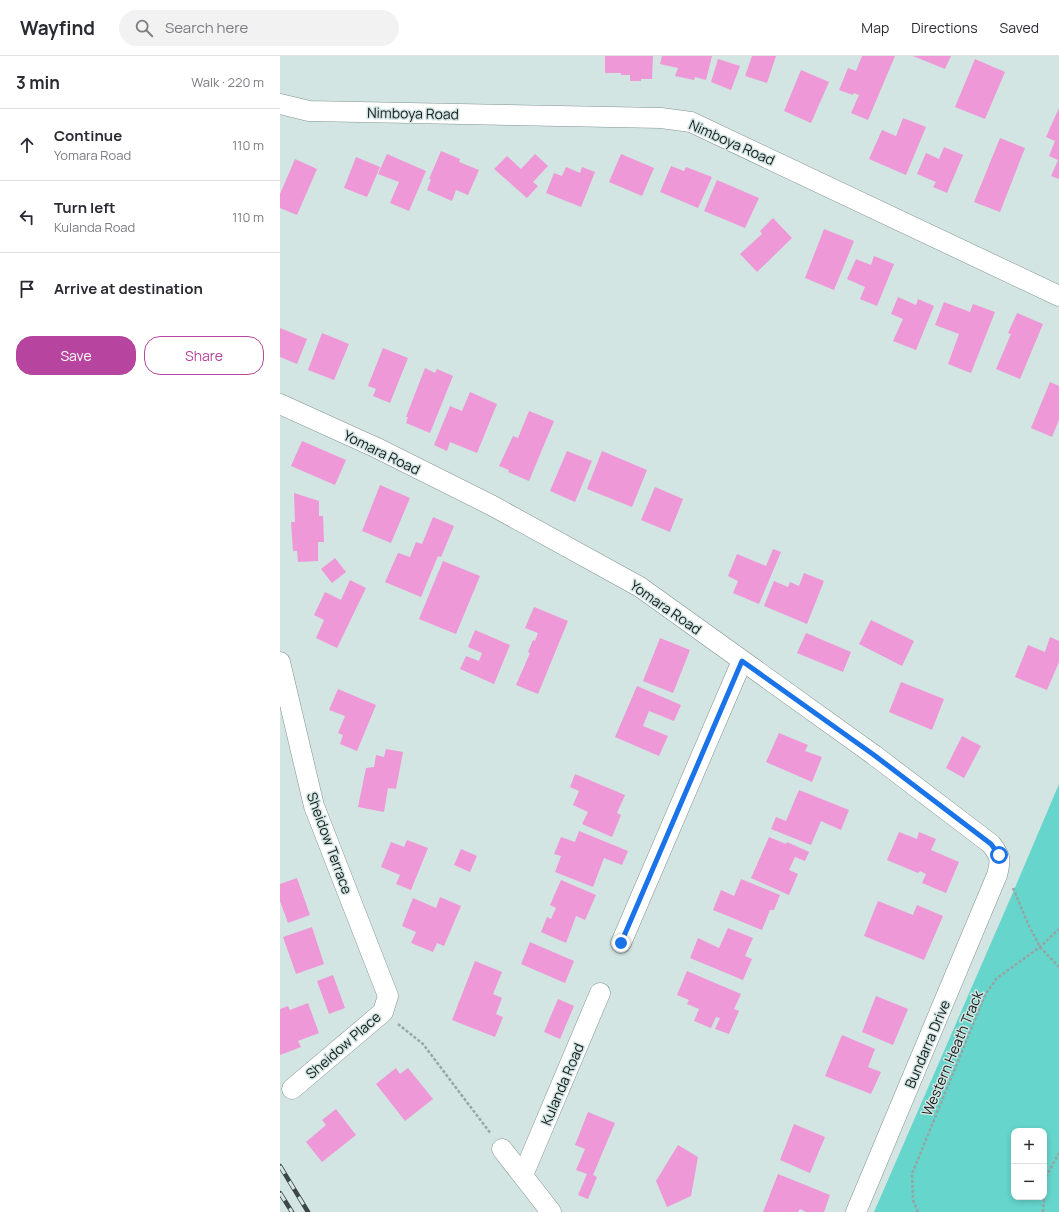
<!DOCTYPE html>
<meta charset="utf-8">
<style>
:root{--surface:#fff;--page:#f2f2f3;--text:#2b2b33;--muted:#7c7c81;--line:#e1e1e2;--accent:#b7449e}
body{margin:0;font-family:Manrope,sans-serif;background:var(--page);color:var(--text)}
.controls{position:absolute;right:12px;bottom:12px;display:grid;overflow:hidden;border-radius:8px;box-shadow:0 2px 6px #0003}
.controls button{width:36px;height:36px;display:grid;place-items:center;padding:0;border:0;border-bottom:1px solid var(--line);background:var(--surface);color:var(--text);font:20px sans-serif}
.stop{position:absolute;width:12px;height:12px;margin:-9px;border:3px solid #1a73e8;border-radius:50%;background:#fff}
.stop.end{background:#1a73e8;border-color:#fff;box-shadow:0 1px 4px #0008}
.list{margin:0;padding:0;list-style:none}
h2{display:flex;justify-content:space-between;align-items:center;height:52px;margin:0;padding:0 16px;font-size:17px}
h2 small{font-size:13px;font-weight:400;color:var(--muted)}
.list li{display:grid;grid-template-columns:26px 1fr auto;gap:12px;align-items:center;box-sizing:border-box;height:72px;padding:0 16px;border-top:1px solid var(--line)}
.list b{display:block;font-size:15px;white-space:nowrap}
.list p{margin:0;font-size:13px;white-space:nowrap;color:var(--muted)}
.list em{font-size:13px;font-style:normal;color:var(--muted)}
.actions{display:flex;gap:8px;padding:12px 16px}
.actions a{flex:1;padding:9px 0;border:1px solid var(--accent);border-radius:16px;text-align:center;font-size:14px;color:var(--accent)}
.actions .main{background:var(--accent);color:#fff}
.icon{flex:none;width:22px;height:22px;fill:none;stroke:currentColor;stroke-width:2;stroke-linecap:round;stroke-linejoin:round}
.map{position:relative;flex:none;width:779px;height:1156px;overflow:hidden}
header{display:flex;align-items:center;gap:24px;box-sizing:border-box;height:56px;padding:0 20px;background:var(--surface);border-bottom:1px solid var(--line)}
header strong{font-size:19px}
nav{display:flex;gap:22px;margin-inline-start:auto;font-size:14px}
.search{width:280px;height:36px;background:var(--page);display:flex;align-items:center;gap:10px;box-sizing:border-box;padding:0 14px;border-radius:22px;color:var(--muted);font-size:15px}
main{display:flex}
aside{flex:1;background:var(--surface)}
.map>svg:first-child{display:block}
.green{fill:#66d6cd;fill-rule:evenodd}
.building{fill:#ee98d7}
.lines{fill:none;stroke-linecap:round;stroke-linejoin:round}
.minor-casing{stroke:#829391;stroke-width:21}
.path{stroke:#96a5a3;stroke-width:2.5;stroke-dasharray:3 2;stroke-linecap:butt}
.minor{stroke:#fff;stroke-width:20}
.rail-casing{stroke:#3c4644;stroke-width:4.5}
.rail{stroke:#d2e5e2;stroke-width:3;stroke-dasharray:9;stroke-linecap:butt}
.route{stroke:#1a73e8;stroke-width:5}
.labels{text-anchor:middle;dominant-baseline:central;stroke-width:3;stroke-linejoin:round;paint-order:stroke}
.street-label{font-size:14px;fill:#151c1b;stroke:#d2e5e2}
</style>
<header>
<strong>Wayfind</strong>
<div class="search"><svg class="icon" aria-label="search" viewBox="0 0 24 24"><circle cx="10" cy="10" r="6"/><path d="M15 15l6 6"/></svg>Search here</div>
<nav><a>Map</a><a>Directions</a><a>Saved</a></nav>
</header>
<main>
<aside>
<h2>3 min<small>Walk · 220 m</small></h2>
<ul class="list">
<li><svg class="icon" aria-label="ahead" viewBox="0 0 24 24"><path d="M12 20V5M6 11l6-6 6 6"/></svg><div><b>Continue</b><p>Yomara Road</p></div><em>110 m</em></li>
<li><svg class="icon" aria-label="left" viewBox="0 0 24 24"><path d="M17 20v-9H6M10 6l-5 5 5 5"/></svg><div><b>Turn left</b><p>Kulanda Road</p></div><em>110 m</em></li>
<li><svg class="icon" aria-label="arrive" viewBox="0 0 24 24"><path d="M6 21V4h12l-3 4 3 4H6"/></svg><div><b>Arrive at destination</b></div></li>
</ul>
<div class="actions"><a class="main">Save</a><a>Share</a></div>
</aside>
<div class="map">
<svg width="779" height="1156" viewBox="0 0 779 1156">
<rect width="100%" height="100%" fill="#d2e5e2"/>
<!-- green -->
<path class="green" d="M779 728V1156H594L734 834ZM734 1075H764V1141H734Z"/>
<!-- building -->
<g class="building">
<polygon points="325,0 373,0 372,23 361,23 361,25 350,25 350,19 341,19 341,17 325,17"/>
<polygon points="382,0 432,0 426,24 415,21 414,24 395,20 398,12 380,8"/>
<polygon points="472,0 496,0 487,27 465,20"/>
<polygon points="582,0 615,0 588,64 571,57 579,39 574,37 573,39 559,34 568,12 576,15"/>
<polygon points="633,0 671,0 665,13"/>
<polygon points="438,3 460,10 451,34 431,26"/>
<polygon points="695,3 725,16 705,63 675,51"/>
<polygon points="521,14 549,26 531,67 504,55"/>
<polygon points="779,52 779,123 771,120 778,104 769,100 775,85 766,81"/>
<polygon points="623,62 646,71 626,119 589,103 602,74 616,80"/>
<polygon points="720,82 745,92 720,156 694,146"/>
<polygon points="664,91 683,99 667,137 653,131 656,126 637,118 646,97 659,103"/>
<polygon points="161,95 180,103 179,106 199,114 188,139 176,134 172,145 147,134 151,123 149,123"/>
<polygon points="107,98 146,115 129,155 110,147 119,126 98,118"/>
<polygon points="255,98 268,110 253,126 258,130 247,142 214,113 227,100 241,113"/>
<polygon points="341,98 374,112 362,140 329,126"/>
<polygon points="76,101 100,111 87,141 64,132"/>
<polygon points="15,103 37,113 17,159 0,152 0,138"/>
<polygon points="391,110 404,115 406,111 432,121 418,152 380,136"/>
<polygon points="286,111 300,117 302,111 315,116 301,151 266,137 274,117 282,120"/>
<polygon points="437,124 479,142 465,172 424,155"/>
<polygon points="493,162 512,182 477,216 460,198 482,178 480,175"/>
<polygon points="544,173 574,185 554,234 525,222"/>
<polygon points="594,200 614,208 597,250 580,243 585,231 567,223 576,203 591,209"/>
<polygon points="618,241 636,249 638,243 654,250 636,294 613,285 623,263 611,258"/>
<polygon points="664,246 690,256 693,248 715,256 691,317 668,308 679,278 655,269"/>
<polygon points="737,257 763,268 740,323 716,313 731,278 728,277"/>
<polygon points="0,272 27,283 17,308 0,301"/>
<polygon points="42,277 69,288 54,324 28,314"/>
<polygon points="103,292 128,302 110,347 93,340 96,333 88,330"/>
<polygon points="145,312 155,317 157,313 173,320 150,377 126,367 128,361 126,361"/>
<polygon points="770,326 779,330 779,364 772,381 751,372"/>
<polygon points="190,336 217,348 197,397 170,386 167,395 154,389 170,350 182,355"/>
<polygon points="249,355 274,365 249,425 228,416 229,414 219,410 233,380 238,382"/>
<polygon points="22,385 66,404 55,429 11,410"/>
<polygon points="287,395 312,405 295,446 270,435"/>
<polygon points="322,395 367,414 352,451 307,433"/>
<polygon points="100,429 130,442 111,487 82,475"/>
<polygon points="375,431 403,443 390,476 361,464"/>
<polygon points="14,437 39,445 39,460 43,460 44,486 38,486 38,505 18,506 17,495 13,495 11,466 15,466"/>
<polygon points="153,461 174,470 161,501 158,500 141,541 105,526 118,497 130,501 136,486 142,488"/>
<polygon points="493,493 501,496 479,548 453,537 458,525 448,520 457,498 486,510"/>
<polygon points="55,502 66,516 52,527 41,513"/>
<polygon points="163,505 200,520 176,578 139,563"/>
<polygon points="524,517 544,525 527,568 484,550 494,525 508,531 510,526 519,530"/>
<polygon points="70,524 86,532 57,592 36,582 44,564 34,559 45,536 61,544"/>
<polygon points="254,551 288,565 258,638 236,629 250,597 248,596 253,584 255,585 258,577 245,572"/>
<polygon points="591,564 634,585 622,610 579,588"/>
<polygon points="195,574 230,589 214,628 180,613 186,600 199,605 202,597 188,591"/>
<polygon points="526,577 571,596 563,616 517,597"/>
<polygon points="770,581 779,585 779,606 767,634 735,621 748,589 765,596"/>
<polygon points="380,582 410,594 393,637 363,625"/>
<polygon points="621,626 664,643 652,674 609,656"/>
<polygon points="357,630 401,649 394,665 369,655 363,670 388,680 379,700 335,681"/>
<polygon points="58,633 96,649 77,695 60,688 63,679 58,677 65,660 49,654"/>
<polygon points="499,677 528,689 525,695 542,701 532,726 486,706"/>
<polygon points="682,680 701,690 684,722 666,712"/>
<polygon points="106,693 123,696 116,733 108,732 104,756 78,751 86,712 94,711 96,699 104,701"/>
<polygon points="295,718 345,739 337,757 341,759 332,781 302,768 308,756 293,749 299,735 290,731"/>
<polygon points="519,734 569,754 561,774 541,765 531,789 491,773 496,761 506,765"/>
<polygon points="299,775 348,795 342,809 324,802 313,831 275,816 281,800 274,798 281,781 295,786"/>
<polygon points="619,776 637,783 639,776 656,783 651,794 679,806 666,837 642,827 646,818 640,815 638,817 607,804"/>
<polygon points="489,781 506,788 507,786 529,796 525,805 515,801 509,814 518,818 509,839 471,822"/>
<polygon points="127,784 148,792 131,834 116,828 120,819 101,811 111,786 124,791"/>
<polygon points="181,793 197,800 190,816 174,809"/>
<polygon points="17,822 30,859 8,867 0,845 0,828"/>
<polygon points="461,823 500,839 494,854 490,854 482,874 433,854 441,834 454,840"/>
<polygon points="281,824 316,839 305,864 296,860 286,887 261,876 267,861 271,863 276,852 270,849"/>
<polygon points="160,841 181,850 164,890 157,887 153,896 131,887 136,876 122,870 133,842 156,852"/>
<polygon points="598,845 633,859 637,849 663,860 644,904 584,880"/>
<polygon points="32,871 44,908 16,918 3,881"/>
<polygon points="448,872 473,882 465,900 472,903 463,924 410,902 418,882 439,892"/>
<polygon points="250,886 294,905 285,927 241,908"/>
<polygon points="195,905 222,916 213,938 222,942 216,958 223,961 215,981 172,964"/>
<polygon points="407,915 461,938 454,953 459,955 449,978 435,973 440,962 436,961 431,972 414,965 419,953 407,948 409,944 397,939"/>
<polygon points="53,919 65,952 49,958 37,925"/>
<polygon points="596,940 628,953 613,989 582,976"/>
<polygon points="278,943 294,950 280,983 264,976"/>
<polygon points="28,947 39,977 18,985 21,991 0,999 0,953 8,950 10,954"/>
<polygon points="562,979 595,993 588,1011 601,1016 591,1038 545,1020"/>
<polygon points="116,1012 120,1018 128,1012 153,1043 125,1065 96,1028"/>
<polygon points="56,1053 76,1079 42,1106 26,1086 46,1069 42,1064"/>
<polygon points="308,1056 335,1067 313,1119 317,1121 308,1143 298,1139 307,1118 296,1114 305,1093 295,1089"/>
<polygon points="514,1068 545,1081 530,1117 500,1104"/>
<polygon points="398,1089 418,1101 411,1140 387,1151 376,1125"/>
<polygon points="498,1118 550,1139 544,1156 526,1156 520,1153 518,1156 483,1156"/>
</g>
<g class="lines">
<!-- minor casing -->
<g class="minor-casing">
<g id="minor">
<polyline points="0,48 29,55 381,62 411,66 779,240"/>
<path d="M0 348 97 392 211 449 360 531 594 699 711 788C721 801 721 804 717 819L576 1156"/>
<polyline points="0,606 34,750 108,940 103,956 12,1033"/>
<polyline points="341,887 462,605"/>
<polyline points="222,1093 271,1156"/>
<polyline points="243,1119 320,937"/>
</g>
</g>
<!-- path -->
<g class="path">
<polyline points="733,832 748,868 760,891 779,911"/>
<polyline points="118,968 143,988 211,1078"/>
<polyline points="638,1156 633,1144 632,1118 705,939 717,922 760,891 779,873"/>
<polyline points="763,1156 766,1121 779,1097"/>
</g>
<!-- minor -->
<use href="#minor" class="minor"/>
<!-- rail casing -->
<g class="rail-casing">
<g id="rail">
<polyline points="0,1110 28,1156"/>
<polyline points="0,1137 12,1156"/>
</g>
</g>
<!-- rail -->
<use href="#rail" class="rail"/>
</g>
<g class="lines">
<!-- route -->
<polyline class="route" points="341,887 462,605 594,699 711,788 719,799"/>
</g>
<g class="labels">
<!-- street labels -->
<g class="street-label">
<text transform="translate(133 57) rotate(1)">Nimboya Road</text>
<text transform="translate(452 86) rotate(24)">Nimboya Road</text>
<text transform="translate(102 396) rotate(26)">Yomara Road</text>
<text transform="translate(386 551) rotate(35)">Yomara Road</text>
<text transform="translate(50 787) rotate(70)">Sheidow Terrace</text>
<text transform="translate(647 988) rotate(-67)">Bundarra Drive</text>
<text transform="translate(63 989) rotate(-41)">Sheidow Place</text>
<text transform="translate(672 997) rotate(-67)">Western Heath Track</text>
<text transform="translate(282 1028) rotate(-67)">Kulanda Road</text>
</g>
</g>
</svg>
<div class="controls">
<button>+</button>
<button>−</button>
</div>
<div class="stop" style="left:719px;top:799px"></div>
<div class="stop end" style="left:341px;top:887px"></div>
</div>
</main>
